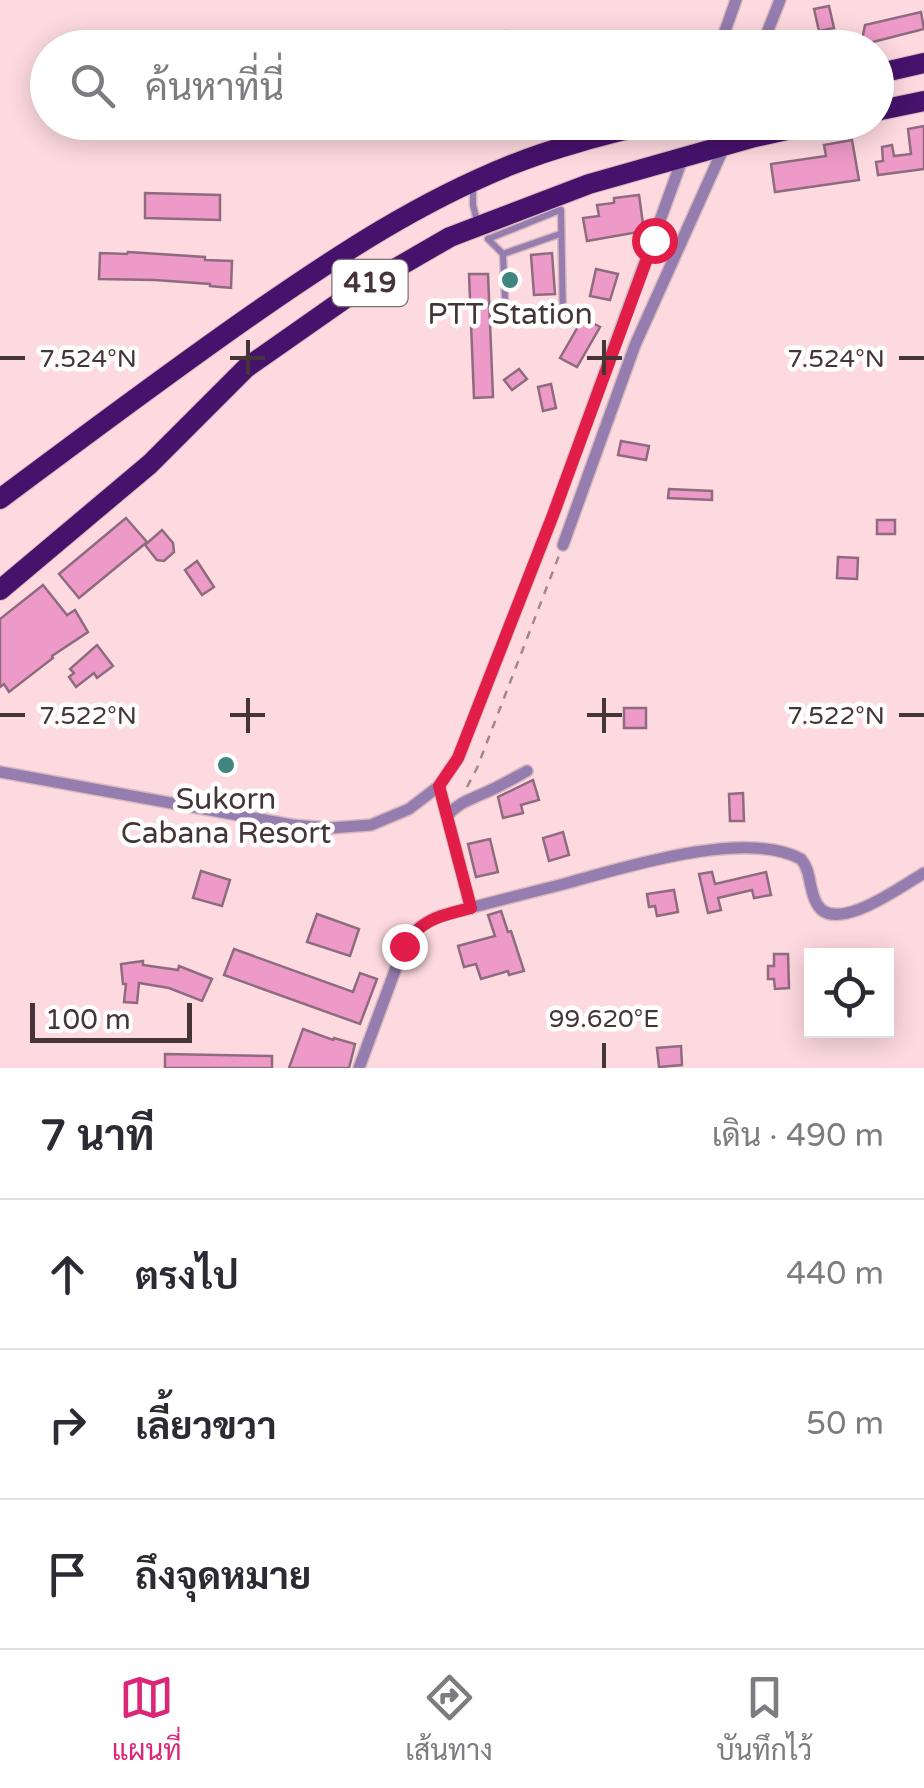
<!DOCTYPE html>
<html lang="th">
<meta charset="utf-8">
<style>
:root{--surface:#fff;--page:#f2f2f3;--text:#2b2b33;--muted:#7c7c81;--line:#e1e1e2;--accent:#db2777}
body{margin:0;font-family:"Varela Round",Sarabun,sans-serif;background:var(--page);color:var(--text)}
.controls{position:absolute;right:30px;bottom:30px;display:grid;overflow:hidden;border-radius:0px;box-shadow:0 5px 25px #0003}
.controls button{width:90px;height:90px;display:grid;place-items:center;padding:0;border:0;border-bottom:2px solid var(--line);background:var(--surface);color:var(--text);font:50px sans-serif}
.scale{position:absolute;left:30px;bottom:25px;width:162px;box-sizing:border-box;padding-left:10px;border:5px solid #463538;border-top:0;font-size:28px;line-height:35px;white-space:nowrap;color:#463538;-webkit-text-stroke:8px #fff;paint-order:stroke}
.stop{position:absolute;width:30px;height:30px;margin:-22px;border:8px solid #e11d48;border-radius:50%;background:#fff}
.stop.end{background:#e11d48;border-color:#fff;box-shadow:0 2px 10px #0008}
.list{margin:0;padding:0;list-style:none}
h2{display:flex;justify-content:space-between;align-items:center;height:130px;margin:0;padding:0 40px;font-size:42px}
h2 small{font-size:32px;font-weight:400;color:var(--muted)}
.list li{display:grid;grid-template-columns:65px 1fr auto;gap:30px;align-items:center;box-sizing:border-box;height:150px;padding:0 40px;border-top:2px solid var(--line)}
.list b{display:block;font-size:38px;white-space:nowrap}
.list em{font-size:32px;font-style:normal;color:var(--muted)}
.icon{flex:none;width:55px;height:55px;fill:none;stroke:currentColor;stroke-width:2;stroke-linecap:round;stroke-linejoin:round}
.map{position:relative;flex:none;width:924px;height:1068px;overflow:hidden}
.search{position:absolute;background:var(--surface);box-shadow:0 5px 25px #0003;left:30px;right:30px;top:30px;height:110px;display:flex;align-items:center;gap:25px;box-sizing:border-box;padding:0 35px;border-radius:55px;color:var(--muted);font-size:38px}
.sheet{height:580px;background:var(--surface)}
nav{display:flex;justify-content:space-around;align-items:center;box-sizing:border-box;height:140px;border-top:2px solid var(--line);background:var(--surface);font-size:28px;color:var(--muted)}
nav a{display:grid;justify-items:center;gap:5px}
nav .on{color:var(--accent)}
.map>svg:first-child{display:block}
.building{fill:#ee9ac9;stroke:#8e6b7e;stroke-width:2.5}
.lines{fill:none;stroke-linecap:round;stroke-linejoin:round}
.service-casing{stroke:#d8b9be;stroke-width:9}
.minor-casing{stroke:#d8b9be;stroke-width:14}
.trunk-casing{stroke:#d8b9be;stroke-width:22}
.path{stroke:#a1878c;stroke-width:2.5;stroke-dasharray:8 8;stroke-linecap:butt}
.service{stroke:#957daf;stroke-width:6}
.minor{stroke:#957daf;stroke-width:11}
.trunk{stroke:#46126c;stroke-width:20}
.route{stroke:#e11d48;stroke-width:12}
.ticks{fill:none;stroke:#463538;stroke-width:4}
.poi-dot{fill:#40867e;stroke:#fff;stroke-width:4}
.labels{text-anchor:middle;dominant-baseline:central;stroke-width:9;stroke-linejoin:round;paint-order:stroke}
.shield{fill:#fff;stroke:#7e7274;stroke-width:2.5}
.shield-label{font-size:28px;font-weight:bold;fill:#463538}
.poi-label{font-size:30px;fill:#463538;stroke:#fff}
.ticks-label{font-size:25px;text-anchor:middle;fill:#463538;stroke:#fff;stroke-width:9;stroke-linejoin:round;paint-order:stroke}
</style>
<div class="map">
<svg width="924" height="1068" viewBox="0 0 924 1068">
<rect width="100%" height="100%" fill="#fddae0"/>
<!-- building -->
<g class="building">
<polygon points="829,6 834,28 819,31 814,9"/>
<polygon points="921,12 924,29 861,45 865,25"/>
<polygon points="506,31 507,48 483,48 482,33"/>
<polygon points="630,39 655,42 655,48 628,48"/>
<polygon points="924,126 924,169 878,175 876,162 883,161 882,147 892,145 894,156 911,154 908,129"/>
<polygon points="852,140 859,180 775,192 771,164 826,156 824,145"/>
<polygon points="145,193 220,195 220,220 145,218"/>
<polygon points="639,195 644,231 587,241 583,218 599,216 597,205 614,203 614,198"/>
<polygon points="128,252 205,257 205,260 232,261 231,288 210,286 210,284 155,280 99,279 100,253 127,254"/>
<polygon points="552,253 555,294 534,295 531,255"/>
<polygon points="596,269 618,274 610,300 590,296"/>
<polygon points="469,274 488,274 493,397 474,398"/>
<polygon points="583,318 600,327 577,367 560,358"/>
<polygon points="519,369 527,379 512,390 504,380"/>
<polygon points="551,384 556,408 543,411 538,387"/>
<polygon points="621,441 649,446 646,460 618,455"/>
<polygon points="669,489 712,491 712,500 668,498"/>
<polygon points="126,518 147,542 79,598 59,574"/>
<rect x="877" y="520" width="18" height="14"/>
<polygon points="162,530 173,543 174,552 164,561 157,560 145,545"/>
<polygon points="838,557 858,558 857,579 837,578"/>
<polygon points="197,561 214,587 202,595 185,570"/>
<polygon points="43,585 67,615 75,610 88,632 52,656 53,658 9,692 4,684 0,687 0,619"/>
<polygon points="97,645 113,666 97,678 94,673 76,687 69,677 74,673 70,669"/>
<rect x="624" y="708" width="22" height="20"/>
<polygon points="533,780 539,800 521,805 523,813 503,818 498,797"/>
<polygon points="743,793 744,821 730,821 729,794"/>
<polygon points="563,832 569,855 549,861 543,838"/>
<polygon points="490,839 498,872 476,877 468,844"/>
<polygon points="201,871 230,880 222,906 193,898"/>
<polygon points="712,872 715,884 766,872 771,895 754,898 752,890 718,898 721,910 708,913 699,874"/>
<polygon points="674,890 678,912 657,916 655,906 649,907 647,894"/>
<polygon points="501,911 508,932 511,931 524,971 509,975 508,971 481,979 476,964 464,967 458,946 495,936 488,915"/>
<polygon points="317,914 359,929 350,956 307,942"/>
<polygon points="234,949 353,992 360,973 377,979 360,1024 224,975"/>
<polygon points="774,954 788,954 789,988 775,989 774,979 768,979 768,966 774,966"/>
<polygon points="143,961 143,965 178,970 179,966 212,979 202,1001 169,988 139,983 137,1003 124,1002 126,984 123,984 121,964"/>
<polygon points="303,1029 333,1040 334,1038 355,1044 349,1068 289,1068"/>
<polygon points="681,1046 682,1065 659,1067 657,1048"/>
<polygon points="165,1054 272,1056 272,1068 165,1068"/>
</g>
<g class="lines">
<!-- service casing -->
<g class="service-casing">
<g id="service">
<polyline points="473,188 473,205 478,225"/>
<polyline points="488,239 503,254 506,321 563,319 561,210"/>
<polyline points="488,239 560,210"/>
<polyline points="503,254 560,234"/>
</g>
</g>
<!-- minor casing -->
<g class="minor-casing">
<g id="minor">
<polyline points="719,48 736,0"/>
<polyline points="761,48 780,0"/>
<polyline points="563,545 635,345 724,147 732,122"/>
<polyline points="0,772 292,825 330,828 371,825 409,809 439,786 458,758 553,515 683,157"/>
<polyline points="439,786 471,908"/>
<path d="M447 816C458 803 467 801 482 794 497 788 512 779 527 771"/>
<path d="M359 1068 404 946C414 930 423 923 440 916 480 905 520 895 560 885 619 869 745 828 801 859 812 872 808 889 817 904 835 936 903 885 924 873"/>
</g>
</g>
<!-- trunk casing -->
<g class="trunk-casing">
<g id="trunk">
<polyline points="876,74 924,63"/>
<polyline points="876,111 924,101"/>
<path d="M0 499C86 435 171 371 259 310 340 254 419 202 511 165 558 146 608 134 657 122"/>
<polyline points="0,590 150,464 246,368 353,293 450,237 589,184 755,137 823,122"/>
</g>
</g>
<!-- path -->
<polyline class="path" points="467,787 477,768 560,553"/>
<!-- service -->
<use href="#service" class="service"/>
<!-- minor -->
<use href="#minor" class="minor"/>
<!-- trunk -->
<use href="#trunk" class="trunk"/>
</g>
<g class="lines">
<!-- route -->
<path class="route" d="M404 946C422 918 441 916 471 908L439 786 458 758 553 515 654 240"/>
</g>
<!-- ticks -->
<path class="ticks" d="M248 340V375M604 340V375M0 358H25M230 358H265M587 358H622M899 358H924M248 698V733M604 698V733M0 715H25M230 715H265M587 715H622M899 715H924M604 1043V1068"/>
<!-- markers -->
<g class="poi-dot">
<circle cx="510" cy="280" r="10"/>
<circle cx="226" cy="765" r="10"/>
</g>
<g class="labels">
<!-- shield labels -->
<rect class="shield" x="332.5" y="260" width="75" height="46" rx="8"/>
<g class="shield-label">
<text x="370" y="283">419</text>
</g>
<!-- poi labels -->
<g class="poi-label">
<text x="510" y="314">PTT Station</text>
<text x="226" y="799">Sukorn<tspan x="226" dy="34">Cabana Resort</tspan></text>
</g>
</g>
<g class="ticks-label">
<text x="88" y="367">7.524°N</text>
<text x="836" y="367">7.524°N</text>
<text x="88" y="724">7.522°N</text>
<text x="836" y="724">7.522°N</text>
<text x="604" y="1027">99.620°E</text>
</g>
</svg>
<div class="controls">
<button><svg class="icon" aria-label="locate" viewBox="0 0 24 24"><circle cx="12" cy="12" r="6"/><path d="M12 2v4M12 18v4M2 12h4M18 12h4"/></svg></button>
</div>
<div class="scale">100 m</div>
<div class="stop" style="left:654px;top:240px"></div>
<div class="stop end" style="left:404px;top:946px"></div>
<div class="search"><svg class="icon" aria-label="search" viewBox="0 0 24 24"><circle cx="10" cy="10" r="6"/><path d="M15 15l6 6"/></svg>ค้นหาที่นี่</div>
</div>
<section class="sheet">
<h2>7 นาที<small>เดิน · 490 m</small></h2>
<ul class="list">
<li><svg class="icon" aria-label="ahead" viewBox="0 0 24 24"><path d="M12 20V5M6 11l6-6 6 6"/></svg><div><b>ตรงไป</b></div><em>440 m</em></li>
<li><svg class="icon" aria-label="right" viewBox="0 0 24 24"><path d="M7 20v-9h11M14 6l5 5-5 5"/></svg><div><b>เลี้ยวขวา</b></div><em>50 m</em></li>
<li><svg class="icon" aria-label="arrive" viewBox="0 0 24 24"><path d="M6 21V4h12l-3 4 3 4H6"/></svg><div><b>ถึงจุดหมาย</b></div></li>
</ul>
</section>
<nav>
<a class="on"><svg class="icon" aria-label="map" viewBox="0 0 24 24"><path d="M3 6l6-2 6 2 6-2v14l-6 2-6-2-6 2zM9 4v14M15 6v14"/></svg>แผนที่</a>
<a><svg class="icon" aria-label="directions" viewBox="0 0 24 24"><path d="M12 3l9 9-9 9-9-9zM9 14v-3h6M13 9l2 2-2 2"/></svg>เส้นทาง</a>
<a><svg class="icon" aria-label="saved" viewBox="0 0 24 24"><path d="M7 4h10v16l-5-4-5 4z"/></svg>บันทึกไว้</a>
</nav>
